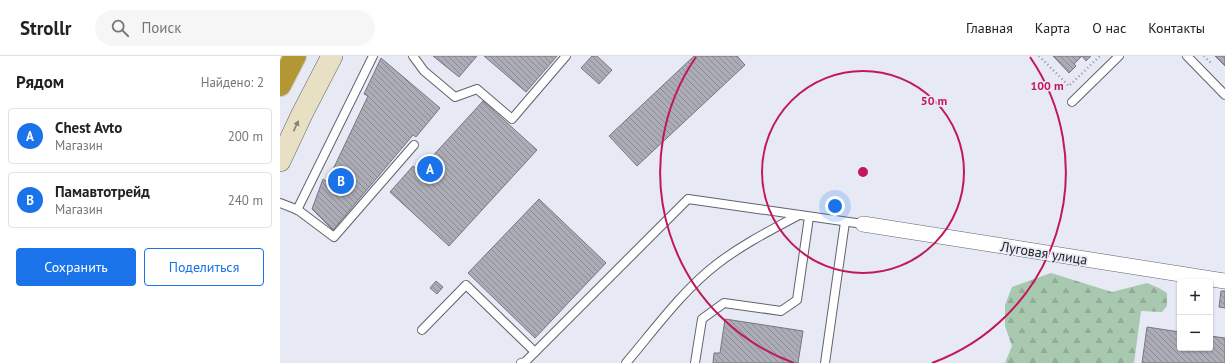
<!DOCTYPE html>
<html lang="ru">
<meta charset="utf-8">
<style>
:root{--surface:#fff;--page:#f6f6f6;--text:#222;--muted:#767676;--line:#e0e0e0;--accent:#1a73e8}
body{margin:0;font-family:"PT Sans",sans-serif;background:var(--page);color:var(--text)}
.controls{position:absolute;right:12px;bottom:12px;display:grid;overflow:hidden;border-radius:4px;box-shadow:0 1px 3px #0004}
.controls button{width:36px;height:36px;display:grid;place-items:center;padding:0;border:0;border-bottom:1px solid var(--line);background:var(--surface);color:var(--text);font:20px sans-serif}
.you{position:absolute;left:555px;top:150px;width:14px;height:14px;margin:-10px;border:3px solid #fff;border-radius:50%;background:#1a73e8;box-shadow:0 0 0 6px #1a73e833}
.badge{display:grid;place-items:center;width:26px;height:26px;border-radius:50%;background:var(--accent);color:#fff;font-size:13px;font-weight:700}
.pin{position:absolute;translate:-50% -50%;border:2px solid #fff;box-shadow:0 1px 4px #0006}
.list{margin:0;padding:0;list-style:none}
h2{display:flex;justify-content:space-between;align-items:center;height:52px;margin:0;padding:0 16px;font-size:17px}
h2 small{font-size:13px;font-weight:400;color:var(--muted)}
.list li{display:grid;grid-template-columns:26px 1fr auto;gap:12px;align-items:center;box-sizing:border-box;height:56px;margin:0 8px 8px;padding:0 8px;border:1px solid var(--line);border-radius:4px}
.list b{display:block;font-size:15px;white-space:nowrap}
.list p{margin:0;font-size:13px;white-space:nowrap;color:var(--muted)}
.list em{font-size:13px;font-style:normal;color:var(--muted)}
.actions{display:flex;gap:8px;padding:12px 16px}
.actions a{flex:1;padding:9px 0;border:1px solid var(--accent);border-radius:4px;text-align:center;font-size:14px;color:var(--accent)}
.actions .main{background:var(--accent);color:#fff}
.icon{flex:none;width:22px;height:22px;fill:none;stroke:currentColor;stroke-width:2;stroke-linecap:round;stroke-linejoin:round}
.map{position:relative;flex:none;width:945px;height:307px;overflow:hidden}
header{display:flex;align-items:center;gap:24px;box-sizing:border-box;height:56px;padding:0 20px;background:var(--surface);border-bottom:1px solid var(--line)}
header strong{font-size:19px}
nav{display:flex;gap:22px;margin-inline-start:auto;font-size:14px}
.search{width:280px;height:36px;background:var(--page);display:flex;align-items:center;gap:10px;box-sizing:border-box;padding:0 14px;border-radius:22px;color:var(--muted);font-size:15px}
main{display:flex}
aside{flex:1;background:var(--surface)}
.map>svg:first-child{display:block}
.forest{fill:url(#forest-firs)}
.building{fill:url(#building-back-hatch);stroke:#777781}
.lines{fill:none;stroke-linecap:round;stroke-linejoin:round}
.lane-casing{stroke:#60636c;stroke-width:10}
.street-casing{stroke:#60636c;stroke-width:16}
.secondary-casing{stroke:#60636c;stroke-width:22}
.highway-casing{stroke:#cbcbcc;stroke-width:24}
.path{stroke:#94969e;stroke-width:2.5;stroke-dasharray:1 3;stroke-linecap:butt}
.lane{stroke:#fff;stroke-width:8}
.street{stroke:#fff;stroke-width:15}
.secondary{stroke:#e8e0c2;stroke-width:21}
.highway{stroke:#b49735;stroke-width:22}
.oneway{fill:#868376}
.ring{fill:none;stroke:#c2185b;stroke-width:2}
.labels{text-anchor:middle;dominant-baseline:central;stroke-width:3.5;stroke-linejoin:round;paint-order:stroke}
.street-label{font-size:14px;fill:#25262a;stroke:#e7eaf5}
.centre{fill:#c2185b;stroke:#e7eaf5;stroke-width:2}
.ring-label{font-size:12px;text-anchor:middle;font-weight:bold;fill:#c2185b;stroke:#e7eaf5;stroke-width:3.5;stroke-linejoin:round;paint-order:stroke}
</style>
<header>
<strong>Strollr</strong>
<div class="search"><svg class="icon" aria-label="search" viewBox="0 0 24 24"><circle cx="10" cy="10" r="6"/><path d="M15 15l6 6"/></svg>Поиск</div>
<nav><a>Главная</a><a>Карта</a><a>О нас</a><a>Контакты</a></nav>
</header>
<main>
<aside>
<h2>Рядом<small>Найдено: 2</small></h2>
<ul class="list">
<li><span class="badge">A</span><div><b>Chest Avto</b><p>Магазин</p></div><em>200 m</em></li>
<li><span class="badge">B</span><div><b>Памавтотрейд</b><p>Магазин</p></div><em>240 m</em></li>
</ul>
<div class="actions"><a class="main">Сохранить</a><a>Поделиться</a></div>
</aside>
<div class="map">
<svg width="945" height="307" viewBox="0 0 945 307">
<defs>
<pattern id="forest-firs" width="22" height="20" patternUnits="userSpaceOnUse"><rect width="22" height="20" fill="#a8c8af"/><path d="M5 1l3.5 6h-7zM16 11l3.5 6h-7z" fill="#90ac97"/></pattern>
<pattern id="building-back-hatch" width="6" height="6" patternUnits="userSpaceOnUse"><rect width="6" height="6" fill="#abacb6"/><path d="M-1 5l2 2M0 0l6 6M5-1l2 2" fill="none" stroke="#8b8c94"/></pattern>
</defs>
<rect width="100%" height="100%" fill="#e7eaf5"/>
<!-- forest -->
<polygon class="forest" points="771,217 832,236 867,227 879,232 887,237 887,250 882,256 861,255 854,307 725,307 732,290 725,270 725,249 732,231"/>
<!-- building -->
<g class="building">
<polygon points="153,0 197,0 179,21"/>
<polygon points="204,0 277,0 246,36"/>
<polygon points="312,0 317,0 332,14 319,28 301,12"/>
<polygon points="414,0 457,0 465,9 357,110 329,80"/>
<polygon points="773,0 802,0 794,8 796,10 789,17"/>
<polygon points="802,0 811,0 806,5"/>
<polygon points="935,0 945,0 945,10"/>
<polygon points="101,2 160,52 136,81 133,79 53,174 32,153 43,123 47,126 88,40 84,38"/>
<polygon points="203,45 257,94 169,190 110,136 133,110 139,115"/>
<polygon points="259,143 326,207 255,282 188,217"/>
<polygon points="156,225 163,231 157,238 150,232"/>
<polygon points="941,235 945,235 945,252 939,251"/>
<polygon points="445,263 523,275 518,307 433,307 434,297 440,297"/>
<polygon points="867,271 900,276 900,292 930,292 930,280 945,282 945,307 862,307"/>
</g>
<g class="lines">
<!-- lane casing -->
<g class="lane-casing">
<g id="lane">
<polyline points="133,0 144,15 175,41 197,33 232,63 286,0"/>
<polyline points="907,0 945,39"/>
<polyline points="792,46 839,0"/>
<polyline points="0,147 18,154 54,181 134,89"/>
<polyline points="17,154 93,0"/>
<polyline points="142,274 186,229 255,296"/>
<polyline points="241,307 245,306 408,143 583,168"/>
<path d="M346 307C374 274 403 234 437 208 463 188 491 174 519 159"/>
<polyline points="415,307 422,263 444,247 501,255 517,244 529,161"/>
<polyline points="545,307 565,166"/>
</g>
</g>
<!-- street casing -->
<g class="street-casing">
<polyline id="street" points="583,168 945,225"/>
</g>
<!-- secondary casing -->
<g class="secondary-casing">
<polyline id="secondary" points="0,105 22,58 52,0"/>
</g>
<!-- highway casing -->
<g class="highway-casing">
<polyline id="highway" points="0,29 15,0"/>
</g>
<!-- path -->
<g class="path">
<polyline points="759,0 789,30 820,0"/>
<polyline points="924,0 932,8"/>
</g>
<!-- lane -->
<use href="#lane" class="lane"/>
<!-- street -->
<use href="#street" class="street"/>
<!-- secondary -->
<use href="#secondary" class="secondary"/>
<!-- highway -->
<use href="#highway" class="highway"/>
</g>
<!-- one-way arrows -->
<defs><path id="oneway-solid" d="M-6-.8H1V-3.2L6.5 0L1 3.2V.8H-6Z"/></defs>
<use class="oneway" href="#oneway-solid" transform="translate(16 70) rotate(-65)"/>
<!-- distance rings -->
<g class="ring">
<circle cx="583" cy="116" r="101"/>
<path d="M514 307A203 203 0 0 1 416 1M750 1A203 203 0 0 1 652 307"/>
</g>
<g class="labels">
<!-- street labels -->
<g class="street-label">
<text transform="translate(764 197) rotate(9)">Луговая улица</text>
</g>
</g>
<circle cx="583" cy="116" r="6" class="centre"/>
<g class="ring-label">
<text x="767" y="34">100 m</text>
<text x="654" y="49">50 m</text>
</g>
</svg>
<div class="controls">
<button>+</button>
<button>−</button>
</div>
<div class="you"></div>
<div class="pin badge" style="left:150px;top:113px">A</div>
<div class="pin badge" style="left:61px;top:125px">B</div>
</div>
</main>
